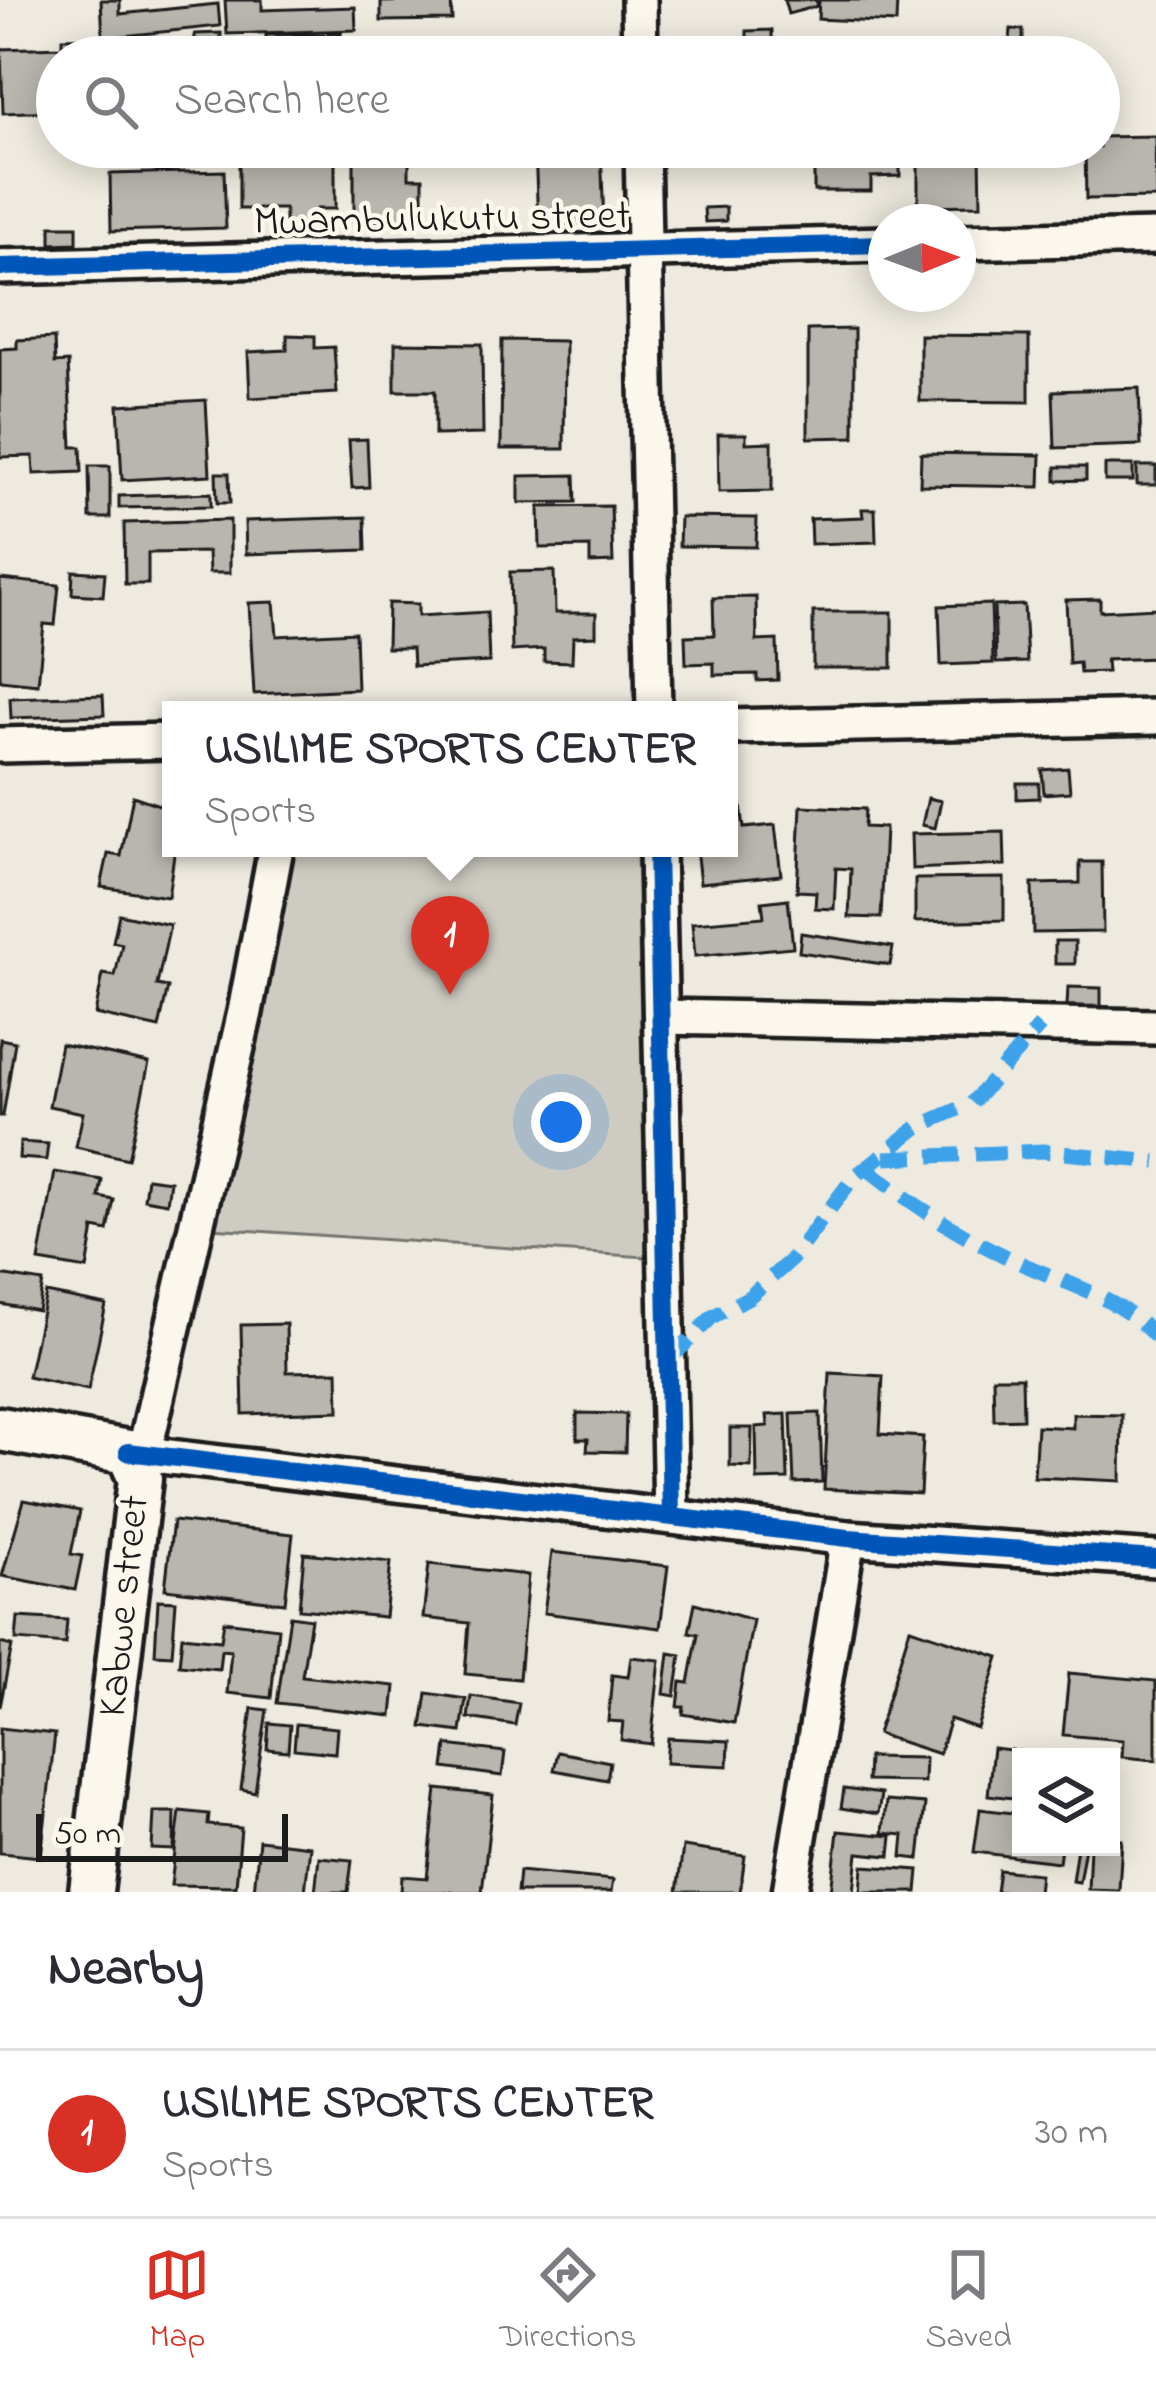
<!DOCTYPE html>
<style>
:root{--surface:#fff;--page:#f2f2f3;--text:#2b2b33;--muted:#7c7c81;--line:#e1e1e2;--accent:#d93025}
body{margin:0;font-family:"Indie Flower",sans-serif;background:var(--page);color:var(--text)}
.controls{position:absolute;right:36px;bottom:36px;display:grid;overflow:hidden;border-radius:0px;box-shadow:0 6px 30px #0003}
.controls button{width:108px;height:108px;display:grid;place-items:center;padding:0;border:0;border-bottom:3px solid var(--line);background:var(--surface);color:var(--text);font:60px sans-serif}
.compass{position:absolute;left:868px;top:204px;width:108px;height:108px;border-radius:50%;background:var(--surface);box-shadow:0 6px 30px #0003;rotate:89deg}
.scale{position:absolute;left:36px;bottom:30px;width:252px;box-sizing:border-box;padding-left:12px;border:6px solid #1c1c1c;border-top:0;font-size:33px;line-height:42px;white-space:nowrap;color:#1c1c1c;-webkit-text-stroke:9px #fbf7ec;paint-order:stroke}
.you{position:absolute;left:561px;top:1122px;width:42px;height:42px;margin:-30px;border:9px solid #fff;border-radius:50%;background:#1a73e8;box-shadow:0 0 0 18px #1a73e833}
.badge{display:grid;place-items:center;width:78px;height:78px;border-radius:50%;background:var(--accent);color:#fff;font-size:39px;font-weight:700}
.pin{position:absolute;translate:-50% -99px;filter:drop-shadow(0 3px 6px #0008)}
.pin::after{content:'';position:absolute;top:63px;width:42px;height:36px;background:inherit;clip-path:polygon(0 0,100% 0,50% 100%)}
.popup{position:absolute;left:162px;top:701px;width:576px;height:156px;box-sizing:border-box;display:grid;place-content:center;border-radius:0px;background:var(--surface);filter:drop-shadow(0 3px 9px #0005);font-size:39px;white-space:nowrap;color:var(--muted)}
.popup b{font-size:45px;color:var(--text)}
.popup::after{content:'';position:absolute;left:50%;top:100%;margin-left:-24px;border:24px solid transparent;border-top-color:var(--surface)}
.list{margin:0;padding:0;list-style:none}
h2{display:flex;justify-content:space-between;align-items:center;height:156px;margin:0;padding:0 48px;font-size:51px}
h2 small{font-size:39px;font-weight:400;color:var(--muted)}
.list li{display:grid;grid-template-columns:78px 1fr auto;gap:36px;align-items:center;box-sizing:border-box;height:168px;padding:0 48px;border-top:3px solid var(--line)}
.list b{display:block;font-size:45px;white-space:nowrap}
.list p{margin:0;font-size:39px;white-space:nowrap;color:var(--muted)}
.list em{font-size:39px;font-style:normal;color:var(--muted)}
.icon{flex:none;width:66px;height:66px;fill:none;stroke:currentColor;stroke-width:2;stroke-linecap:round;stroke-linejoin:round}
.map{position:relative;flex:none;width:1156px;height:1892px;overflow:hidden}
.search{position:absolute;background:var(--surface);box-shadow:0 6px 30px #0003;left:36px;right:36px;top:36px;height:132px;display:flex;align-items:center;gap:30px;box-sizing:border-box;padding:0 42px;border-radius:66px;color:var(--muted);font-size:45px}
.sheet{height:324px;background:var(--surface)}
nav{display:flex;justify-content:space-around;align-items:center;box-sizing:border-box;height:168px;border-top:3px solid var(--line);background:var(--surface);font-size:33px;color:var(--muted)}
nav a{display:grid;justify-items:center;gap:6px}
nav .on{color:var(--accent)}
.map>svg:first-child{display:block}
.green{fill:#ceccc2;stroke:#75746f;stroke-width:3}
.building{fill:#b9b6af;stroke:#1c1c1c;stroke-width:3}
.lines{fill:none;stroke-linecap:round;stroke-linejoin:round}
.minor-casing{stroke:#1c1c1c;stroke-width:42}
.major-casing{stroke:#1c1c1c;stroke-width:51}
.minor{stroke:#fbf7ec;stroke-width:33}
.major{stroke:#fbf7ec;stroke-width:42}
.quiet{stroke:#3da2ea;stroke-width:15;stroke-dasharray:30 15;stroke-linecap:butt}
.cycleway-casing{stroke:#fbf7ec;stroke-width:26}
.cycleway{stroke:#0057b8;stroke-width:18}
.labels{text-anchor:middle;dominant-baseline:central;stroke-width:9;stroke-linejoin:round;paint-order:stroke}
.street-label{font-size:42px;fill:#1c1c1c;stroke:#fbf7ec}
</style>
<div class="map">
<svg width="1156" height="1892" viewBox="0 0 1156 1892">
<rect width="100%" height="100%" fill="#eeeadf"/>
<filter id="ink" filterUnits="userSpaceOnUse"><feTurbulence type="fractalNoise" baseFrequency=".00833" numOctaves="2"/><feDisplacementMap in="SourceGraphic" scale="24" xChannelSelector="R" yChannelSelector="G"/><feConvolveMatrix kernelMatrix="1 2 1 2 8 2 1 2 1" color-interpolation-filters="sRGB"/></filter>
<g filter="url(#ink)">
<!-- green -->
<polygon class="green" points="290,848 637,848 646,1257 211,1228"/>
<!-- building -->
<g class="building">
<polygon points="101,0 120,0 120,14 218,4 220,26 103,38"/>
<polygon points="225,0 262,0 262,10 355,7 356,30 227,34"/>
<polygon points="451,0 452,20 381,21 381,2"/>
<polygon points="784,0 816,0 818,6 788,14"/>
<polygon points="819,0 897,0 896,23 818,19"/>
<polygon points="1011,29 1023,30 1023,52 1009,51"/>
<polygon points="772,30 772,57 747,57 747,31"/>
<polygon points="221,33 221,57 195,57 195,34"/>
<polygon points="328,33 341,33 342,57 329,57"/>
<polygon points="324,34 324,57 266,57 266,35"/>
<polygon points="98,37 99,57 57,57 57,111 3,113 1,49 62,47 62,38"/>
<polygon points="1155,136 1156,198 1086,199 1085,147 1099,147 1099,137"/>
<polygon points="354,147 409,147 409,178 423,178 423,219 354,221"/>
<polygon points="535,147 601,147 604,223 538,226"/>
<polygon points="664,147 750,147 750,160 665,160"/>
<polygon points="801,147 900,147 900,176 871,177 871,191 814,191 814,155 802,155"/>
<polygon points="918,147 938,147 938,156 980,155 981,205 918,206"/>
<polygon points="239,161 335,162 335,209 317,209 316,225 285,223 285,209 239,209"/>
<polygon points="224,171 226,228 111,231 110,174"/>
<polygon points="726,207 726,221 705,222 704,208"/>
<polygon points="51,226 77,226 77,243 51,244"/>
<polygon points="854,329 854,437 808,438 808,330"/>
<polygon points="287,335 315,336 315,348 334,347 337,393 250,398 248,352 287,350"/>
<polygon points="920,335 1029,336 1029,402 920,401"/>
<polygon points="54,338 55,363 68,362 72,447 81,447 82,472 34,474 33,456 0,457 0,349 17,348 17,340"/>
<polygon points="502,340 565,341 564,449 501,449"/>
<polygon points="395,343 482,344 483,434 435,435 435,391 395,391"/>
<polygon points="1139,388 1141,445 1055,448 1053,391"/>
<polygon points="206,400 210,475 122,480 118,405"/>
<polygon points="718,434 746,434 746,443 772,442 772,491 719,492"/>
<polygon points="367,439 369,487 352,488 349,440"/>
<polygon points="921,453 1041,455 1040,487 920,485"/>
<rect x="1105" y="465" width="28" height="16"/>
<polygon points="89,466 110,466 110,518 90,518"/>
<rect x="1137" y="466" width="19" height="19"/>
<polygon points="1056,467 1086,467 1086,480 1056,481"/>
<polygon points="216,473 229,473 230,503 217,503"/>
<polygon points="575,475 576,502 519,503 519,476"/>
<polygon points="211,493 211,506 119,508 119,496"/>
<polygon points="611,506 613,562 590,563 590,547 540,548 539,507"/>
<polygon points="862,509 875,509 876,542 811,544 810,519 863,517"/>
<polygon points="365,517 366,550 246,554 245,521"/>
<polygon points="680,517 757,518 756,547 679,546"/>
<polygon points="230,520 230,573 209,573 208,552 148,553 148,584 125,584 124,523"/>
<polygon points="73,571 105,573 103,596 72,594"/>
<polygon points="554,571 555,613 596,613 596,636 573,637 572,662 544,661 544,649 512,651 510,572"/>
<polygon points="0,579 59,585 55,625 44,624 38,684 0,680"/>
<polygon points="756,597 757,641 777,640 778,680 757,681 757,674 714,675 714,663 686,664 685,636 714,635 713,598"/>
<polygon points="1100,599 1100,611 1156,608 1156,658 1106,660 1107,672 1080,673 1079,663 1069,664 1066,600"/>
<polygon points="274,602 277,636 355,632 357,689 254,694 249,603"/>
<polygon points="388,603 418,604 418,616 487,612 489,662 413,666 412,648 387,648"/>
<polygon points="991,604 993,663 941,665 939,606"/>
<polygon points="1024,605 1027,662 996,663 994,606"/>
<rect x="813" y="612" width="79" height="56"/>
<polygon points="103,695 104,715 11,718 10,698"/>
<polygon points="1068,768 1070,792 1044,794 1042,770"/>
<polygon points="1017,783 1039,783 1039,798 1017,799"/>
<polygon points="133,796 171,809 175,848 168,897 101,887 108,854 121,856"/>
<polygon points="928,798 941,801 935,828 922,825"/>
<polygon points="741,805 744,828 775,825 781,875 700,883 696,848 729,848 729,806"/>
<polygon points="801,806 865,809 864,827 885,828 881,918 849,917 851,869 836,868 834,909 815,908 816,892 797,891"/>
<polygon points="1004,832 1005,865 912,869 911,834"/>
<polygon points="1080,862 1102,862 1103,932 1033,933 1032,884 1080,883"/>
<polygon points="1004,878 1004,920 915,922 915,879"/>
<polygon points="788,899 793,947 695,956 692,923 764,917 762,902"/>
<polygon points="119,914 170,925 157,985 168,987 159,1028 95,1014 103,974 115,976 122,944 113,942"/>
<polygon points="801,933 893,947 890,965 799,952"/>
<rect x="1055" y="941" width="20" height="23"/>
<polygon points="1068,987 1101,988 1101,1007 1067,1006"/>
<polygon points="0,1039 15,1042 3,1116 0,1116"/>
<polygon points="61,1044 149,1063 128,1159 76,1147 83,1113 49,1106"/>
<polygon points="20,1142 48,1144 46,1160 19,1158"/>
<polygon points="55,1172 102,1180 99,1197 114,1200 108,1231 94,1228 87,1269 39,1261"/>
<polygon points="147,1178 170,1181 167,1203 144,1199"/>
<polygon points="0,1275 43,1282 38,1311 0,1304"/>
<polygon points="46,1293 106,1305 88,1390 28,1377"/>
<polygon points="286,1324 287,1372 338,1371 339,1411 243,1414 241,1325"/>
<polygon points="830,1373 883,1376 880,1434 923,1437 920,1494 824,1489"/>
<polygon points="993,1377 1022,1377 1023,1419 994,1420"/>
<polygon points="577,1413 626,1414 625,1452 587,1451 588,1439 577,1439"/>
<polygon points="820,1413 822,1482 794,1483 791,1414"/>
<polygon points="786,1414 788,1479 757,1480 756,1427 768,1426 767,1415"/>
<polygon points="1073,1414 1122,1415 1121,1481 1034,1477 1037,1426 1073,1428"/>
<polygon points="730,1428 752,1428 751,1467 730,1466"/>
<polygon points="24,1500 80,1511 71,1554 82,1556 75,1590 2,1576"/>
<polygon points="173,1521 293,1534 285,1603 165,1589"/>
<polygon points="552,1552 668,1566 660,1628 544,1613"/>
<polygon points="304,1553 391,1562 385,1617 299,1609"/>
<polygon points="429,1564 528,1575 519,1679 465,1674 469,1623 423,1618"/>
<polygon points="158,1600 176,1601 172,1655 155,1654"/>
<polygon points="695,1603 753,1620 734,1723 683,1714 684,1707 678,1707 681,1682 689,1683 698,1634 689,1632"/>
<polygon points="290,1616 311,1619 302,1676 395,1686 392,1716 277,1703"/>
<polygon points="18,1617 67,1620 65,1644 16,1640"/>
<polygon points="224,1621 278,1628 271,1698 227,1693 231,1651 221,1650 219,1669 179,1665 182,1636 221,1640"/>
<polygon points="910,1628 999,1657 977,1728 950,1719 939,1754 877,1734"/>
<polygon points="0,1643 12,1646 0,1707"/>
<polygon points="669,1653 681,1655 675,1696 664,1694"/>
<polygon points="631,1657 660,1660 651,1744 621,1740 623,1722 608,1721 612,1675 628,1677"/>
<polygon points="1069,1673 1156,1681 1156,1760 1122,1757 1123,1740 1063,1735"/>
<polygon points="427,1693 466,1699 461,1732 422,1727"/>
<polygon points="471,1696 519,1703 515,1725 468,1718"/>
<polygon points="252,1708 267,1710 255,1792 241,1789"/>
<polygon points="269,1723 290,1725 288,1751 267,1749"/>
<polygon points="296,1724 337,1728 335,1753 294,1749"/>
<polygon points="0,1728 55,1734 41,1857 0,1853"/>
<polygon points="668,1738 729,1741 728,1766 666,1763"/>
<polygon points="447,1745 505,1752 502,1776 444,1768"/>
<polygon points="993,1748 1054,1755 1054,1757 1021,1757 1021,1799 988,1795"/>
<polygon points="558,1752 610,1762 607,1780 554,1770"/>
<polygon points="868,1757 925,1758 924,1782 867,1781"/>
<polygon points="437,1789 493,1795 482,1892 401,1892 402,1876 427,1878"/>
<polygon points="844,1789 881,1794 878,1814 841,1808"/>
<polygon points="886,1801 925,1804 919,1859 902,1857 904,1835 883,1833"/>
<polygon points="980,1809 1021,1814 1021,1847 1061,1847 1059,1862 974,1852"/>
<polygon points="180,1811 209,1814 208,1825 241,1828 236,1886 171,1885"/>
<polygon points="154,1812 175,1812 174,1850 152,1849"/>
<polygon points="838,1831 892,1836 890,1856 858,1853 854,1892 831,1892"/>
<polygon points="259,1840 310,1846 305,1892 254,1892"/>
<polygon points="1111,1840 1122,1840 1119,1890 1088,1889 1090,1847 1111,1847"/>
<polygon points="683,1847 745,1856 740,1892 677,1892"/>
<polygon points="1077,1847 1085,1847 1079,1882 1072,1881"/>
<polygon points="319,1857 352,1860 348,1892 315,1892"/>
<polygon points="863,1866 919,1870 917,1892 861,1892"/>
<polygon points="999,1870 1040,1874 1038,1892 996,1892"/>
<polygon points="519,1871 613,1880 611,1892 517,1892"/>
</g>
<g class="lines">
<!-- minor casing -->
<g class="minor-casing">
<g id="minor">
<polyline points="639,0 640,57"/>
<polyline points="642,147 654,710"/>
<polyline points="958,242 1156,237"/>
<polyline points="0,267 886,244"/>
<polyline points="729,727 1156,717"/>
<polyline points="0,745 171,741"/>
<polyline points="657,848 671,1516"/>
<polyline points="661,1017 1156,1027"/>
<polyline points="128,1452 848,1538 1156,1559"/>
<polyline points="144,1454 245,1012 276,848"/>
<polyline points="790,1892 848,1538"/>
</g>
</g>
<!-- major casing -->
<g class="major-casing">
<polyline id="major" points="0,1429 128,1452 140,1479 91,1892"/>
</g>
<!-- minor -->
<use href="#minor" class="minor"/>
<!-- major -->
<use href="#major" class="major"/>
<!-- quiet -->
<g class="quiet">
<polyline points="885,1158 1043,1151 1156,1162"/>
<path d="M868 1169C915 1207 963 1237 1018 1262 1068 1285 1118 1296 1156 1337"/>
<polyline points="668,1361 712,1317 749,1297 792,1259 853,1178 918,1127 972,1103 1040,1026"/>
</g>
<!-- cycleway casing -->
<g class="cycleway-casing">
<g id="cycleway">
<polyline points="0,267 886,244"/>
<polyline points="657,848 671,1516"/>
<polyline points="128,1452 848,1538 1156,1559"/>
</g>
</g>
<!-- cycleway -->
<use href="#cycleway" class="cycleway"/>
</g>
</g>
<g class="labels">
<!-- street labels -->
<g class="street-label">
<text transform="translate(442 220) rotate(-1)">Mwambulukutu street</text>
<text transform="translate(125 1606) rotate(-84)">Kabwe street</text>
</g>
</g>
</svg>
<div class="controls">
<button><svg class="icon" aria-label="layers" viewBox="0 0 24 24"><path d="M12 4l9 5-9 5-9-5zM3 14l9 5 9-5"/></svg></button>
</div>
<svg class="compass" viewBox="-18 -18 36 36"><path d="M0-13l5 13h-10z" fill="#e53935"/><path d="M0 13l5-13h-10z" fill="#7c7c81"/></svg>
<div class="scale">50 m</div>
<div class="you"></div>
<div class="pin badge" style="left:450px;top:995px">1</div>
<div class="popup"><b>USILIME SPORTS CENTER</b>Sports</div>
<div class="search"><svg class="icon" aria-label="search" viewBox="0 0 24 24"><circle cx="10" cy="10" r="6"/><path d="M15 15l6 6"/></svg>Search here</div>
</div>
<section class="sheet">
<h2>Nearby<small></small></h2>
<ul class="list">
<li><span class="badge">1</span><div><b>USILIME SPORTS CENTER</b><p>Sports</p></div><em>30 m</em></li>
</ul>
</section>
<nav>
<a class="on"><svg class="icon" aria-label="map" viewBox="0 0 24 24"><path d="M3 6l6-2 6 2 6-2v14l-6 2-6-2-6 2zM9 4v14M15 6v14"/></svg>Map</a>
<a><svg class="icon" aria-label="directions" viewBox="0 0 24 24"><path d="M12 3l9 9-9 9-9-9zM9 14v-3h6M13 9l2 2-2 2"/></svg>Directions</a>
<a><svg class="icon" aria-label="saved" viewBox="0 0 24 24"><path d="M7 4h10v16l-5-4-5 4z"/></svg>Saved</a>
</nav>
